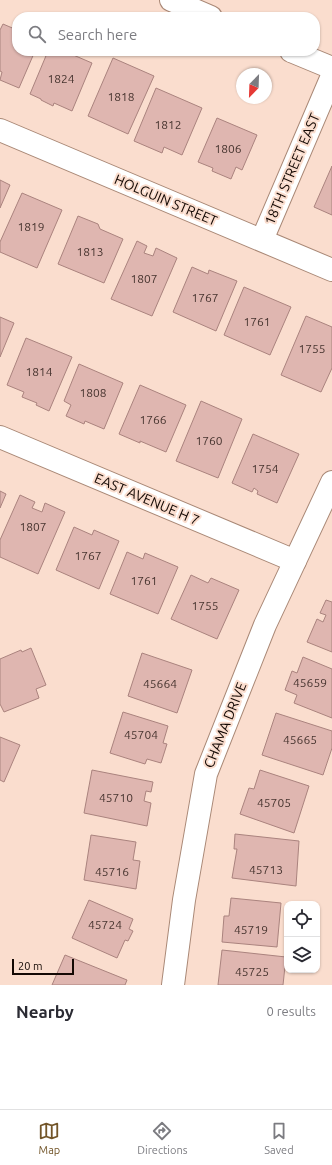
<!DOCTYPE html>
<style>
:root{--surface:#fff;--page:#f7f7f7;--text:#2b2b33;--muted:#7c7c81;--line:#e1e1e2;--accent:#725529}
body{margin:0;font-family:Ubuntu,sans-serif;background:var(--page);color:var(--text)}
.controls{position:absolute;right:12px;bottom:12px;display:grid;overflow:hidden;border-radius:8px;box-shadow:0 1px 3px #0004}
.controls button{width:36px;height:36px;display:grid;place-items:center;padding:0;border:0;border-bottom:1px solid var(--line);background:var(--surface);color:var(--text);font:20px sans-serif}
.compass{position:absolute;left:236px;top:68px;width:36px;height:36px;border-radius:50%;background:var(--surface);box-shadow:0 1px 3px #0004;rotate:203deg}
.scale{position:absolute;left:12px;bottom:10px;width:62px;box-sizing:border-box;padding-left:4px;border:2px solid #140904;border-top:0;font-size:11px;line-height:14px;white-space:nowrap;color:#140904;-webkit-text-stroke:3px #faddce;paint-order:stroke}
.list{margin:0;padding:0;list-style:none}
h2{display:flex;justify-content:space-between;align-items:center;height:52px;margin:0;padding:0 16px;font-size:17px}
h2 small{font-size:13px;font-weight:400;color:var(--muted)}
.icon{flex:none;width:22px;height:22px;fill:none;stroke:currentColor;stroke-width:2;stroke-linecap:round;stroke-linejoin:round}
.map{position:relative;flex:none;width:332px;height:985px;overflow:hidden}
.search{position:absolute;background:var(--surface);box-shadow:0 1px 3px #0004;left:12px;right:12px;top:12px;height:44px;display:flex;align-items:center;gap:10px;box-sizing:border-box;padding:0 14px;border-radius:16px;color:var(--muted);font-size:15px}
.sheet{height:124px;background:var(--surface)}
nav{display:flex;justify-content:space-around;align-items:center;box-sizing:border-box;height:56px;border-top:1px solid var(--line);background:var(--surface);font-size:11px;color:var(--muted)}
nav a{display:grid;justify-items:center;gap:2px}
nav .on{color:var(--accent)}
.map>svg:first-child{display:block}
.building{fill:#dfb6b0;stroke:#aa837e}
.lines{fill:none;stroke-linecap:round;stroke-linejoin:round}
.minor-casing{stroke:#a98876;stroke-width:24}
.minor{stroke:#fff;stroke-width:22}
.labels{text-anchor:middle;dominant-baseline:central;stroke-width:4;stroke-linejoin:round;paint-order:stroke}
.number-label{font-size:12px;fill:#47342f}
.street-label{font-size:14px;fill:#140904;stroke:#faddce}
</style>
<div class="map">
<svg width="332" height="985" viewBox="0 0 332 985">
<rect width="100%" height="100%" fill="#faddce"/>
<!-- building -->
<g class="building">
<polygon points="3,24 17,30 17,51 35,51 19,88 0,80 2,72 0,71 0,30"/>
<polygon points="48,51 64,51 92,63 72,111 54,103 53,106 41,100 41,99 30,94"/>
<polygon points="113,58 154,76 128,134 88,116"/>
<polygon points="156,88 202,108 182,155 164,147 162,153 134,141"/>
<polygon points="217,118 257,135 242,170 236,167 231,179 212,171 213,168 198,162"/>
<polygon points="332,166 332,215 314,207"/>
<polygon points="0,180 10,185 0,208"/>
<polygon points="22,193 62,210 37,268 0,252 0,242"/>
<polygon points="78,216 98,224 100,229 123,239 104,283 58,264"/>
<polygon points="137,241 147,246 144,253 153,256 156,248 177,258 152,316 111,299"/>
<polygon points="192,267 208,274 209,270 237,281 216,331 173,312"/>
<polygon points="244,287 291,307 270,355 224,335"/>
<polygon points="306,316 332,327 332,368 321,392 281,375"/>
<polygon points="0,317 14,323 0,357"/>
<polygon points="26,338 72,357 49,411 36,405 37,403 22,397 24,392 7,385"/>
<polygon points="79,364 123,383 104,429 85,421 84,424 66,416 71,405 64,401"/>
<polygon points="140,385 186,405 166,452 140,441 140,443 119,434"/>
<polygon points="201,401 242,419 218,478 176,461"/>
<polygon points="253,434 299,454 277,503 257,494 258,491 254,488 252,492 232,483"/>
<polygon points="0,491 6,494 0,508"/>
<polygon points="20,495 35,502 32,508 42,512 45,503 65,512 38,574 0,557 0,540"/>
<polygon points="74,527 92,535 94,530 119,541 99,589 56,570"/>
<polygon points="127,552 143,559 145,553 178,567 158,614 110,594"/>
<polygon points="191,575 208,583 211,578 239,590 217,639 171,619"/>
<polygon points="326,600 332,602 332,652 307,642 317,619 323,622 326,615 320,613"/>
<polygon points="31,648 46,685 36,689 39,698 4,712 0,704 0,659 21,650 22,652"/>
<polygon points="142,653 192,670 177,713 128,696"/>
<polygon points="303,657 332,669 332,718 294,703 297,695 285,690 292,671 297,673"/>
<polygon points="123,712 168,726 163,743 167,744 161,763 147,759 145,764 110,753"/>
<polygon points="276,713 332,731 332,748 323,775 262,755"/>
<polygon points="0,737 20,745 4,782 0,780"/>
<polygon points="92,770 153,782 151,792 146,791 144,801 151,803 147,826 84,813"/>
<polygon points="260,770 309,786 294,833 240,814 249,788 254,789"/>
<polygon points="235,834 299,841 296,886 232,878 237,849 234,849"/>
<polygon points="91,835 136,842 133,860 140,861 136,889 84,880"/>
<polygon points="231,898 281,903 277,947 222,942 224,916 229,916"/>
<polygon points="89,900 133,919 129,929 133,931 128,941 125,940 117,958 72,938"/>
<polygon points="222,950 286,957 283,985 218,985"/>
<polygon points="65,955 127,980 125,985 52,985"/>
</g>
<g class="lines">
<!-- minor casing -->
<g class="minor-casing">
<g id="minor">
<polyline points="171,0 211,17"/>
<polyline points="291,51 332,68"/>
<polyline points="0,130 332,270"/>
<polyline points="262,240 332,76"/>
<polyline points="0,437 295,561"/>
<polyline points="173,985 184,900 206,774 265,625 332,482"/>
</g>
</g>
<!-- minor -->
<use href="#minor" class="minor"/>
</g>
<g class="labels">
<!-- number labels -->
<g class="number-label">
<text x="61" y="78">1824</text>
<text x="121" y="96">1818</text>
<text x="168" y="124">1812</text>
<text x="228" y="148">1806</text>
<text x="31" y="226">1819</text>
<text x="90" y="251">1813</text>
<text x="144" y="278">1807</text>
<text x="205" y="297">1767</text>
<text x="257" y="321">1761</text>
<text x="312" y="348">1755</text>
<text x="39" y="371">1814</text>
<text x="93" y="392">1808</text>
<text x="153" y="419">1766</text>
<text x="209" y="440">1760</text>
<text x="265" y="468">1754</text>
<text x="33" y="526">1807</text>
<text x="88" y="555">1767</text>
<text x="144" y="580">1761</text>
<text x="205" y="605">1755</text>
<text x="310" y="682">45659</text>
<text x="160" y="683">45664</text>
<text x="141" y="734">45704</text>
<text x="300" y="739">45665</text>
<text x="116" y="797">45710</text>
<text x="274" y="802">45705</text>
<text x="266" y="869">45713</text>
<text x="112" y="871">45716</text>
<text x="105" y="924">45724</text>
<text x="251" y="929">45719</text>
<text x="252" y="971">45725</text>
</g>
<!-- street labels -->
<g class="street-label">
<text transform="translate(292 169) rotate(-67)">18TH STREET EAST</text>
<text transform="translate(166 200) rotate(23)">HOLGUIN STREET</text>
<text transform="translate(147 499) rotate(23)">EAST AVENUE H 7</text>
<text transform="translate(225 725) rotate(-68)">CHAMA DRIVE</text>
</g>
</g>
</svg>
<div class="controls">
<button><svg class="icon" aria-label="locate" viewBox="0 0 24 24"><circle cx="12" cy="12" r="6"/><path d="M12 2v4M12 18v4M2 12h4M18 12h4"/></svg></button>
<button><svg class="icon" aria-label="layers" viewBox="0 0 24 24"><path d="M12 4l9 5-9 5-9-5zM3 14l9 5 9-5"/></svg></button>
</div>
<svg class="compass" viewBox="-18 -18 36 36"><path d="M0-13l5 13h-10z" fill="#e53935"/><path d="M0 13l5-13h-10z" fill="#7c7c81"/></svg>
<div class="scale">20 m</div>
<div class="search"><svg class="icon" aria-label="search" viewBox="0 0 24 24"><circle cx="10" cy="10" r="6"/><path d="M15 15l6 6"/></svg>Search here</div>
</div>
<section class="sheet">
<h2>Nearby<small>0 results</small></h2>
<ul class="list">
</ul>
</section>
<nav>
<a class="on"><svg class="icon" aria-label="map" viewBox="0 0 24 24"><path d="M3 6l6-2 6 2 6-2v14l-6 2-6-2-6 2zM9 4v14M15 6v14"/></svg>Map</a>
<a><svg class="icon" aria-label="directions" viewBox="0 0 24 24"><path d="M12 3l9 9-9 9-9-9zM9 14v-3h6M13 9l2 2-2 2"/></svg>Directions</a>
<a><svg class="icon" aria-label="saved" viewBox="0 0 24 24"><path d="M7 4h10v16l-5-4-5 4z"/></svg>Saved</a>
</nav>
